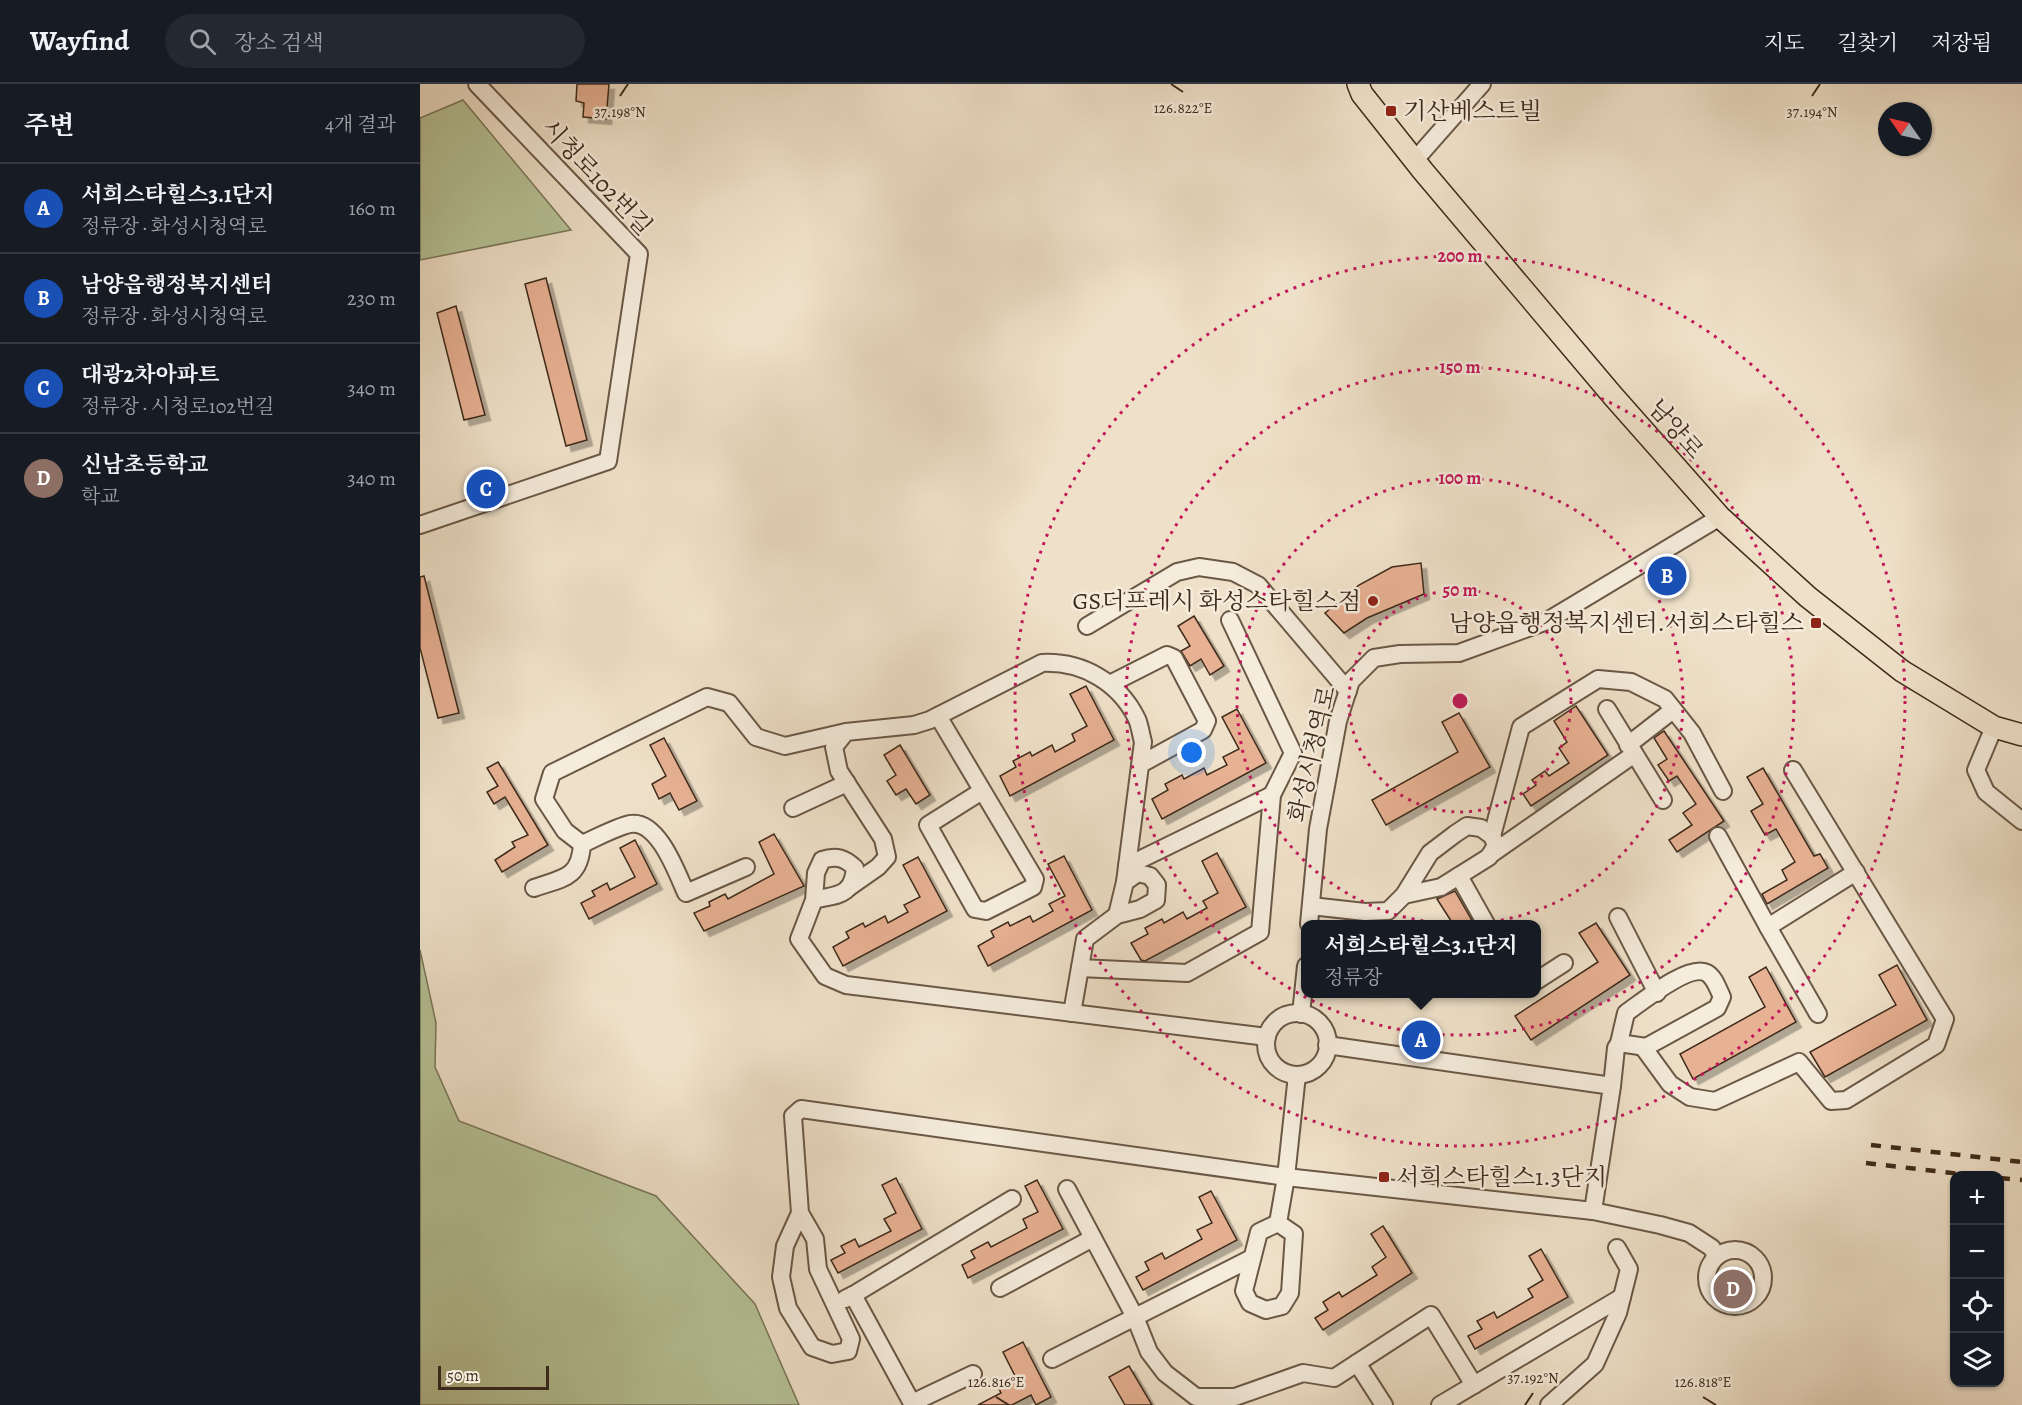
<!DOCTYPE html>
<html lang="ko">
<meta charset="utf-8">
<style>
:root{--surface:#171b24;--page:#242831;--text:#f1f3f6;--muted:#9ea1a6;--line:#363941;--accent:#db2777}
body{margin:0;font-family:Alegreya,"Noto Serif KR",serif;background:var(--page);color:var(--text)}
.controls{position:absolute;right:18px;bottom:18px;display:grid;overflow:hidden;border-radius:12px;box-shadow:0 2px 4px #0004}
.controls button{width:54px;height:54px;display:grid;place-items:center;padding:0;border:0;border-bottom:2px solid var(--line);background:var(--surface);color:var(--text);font:30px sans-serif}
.compass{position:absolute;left:1458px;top:18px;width:54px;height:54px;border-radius:50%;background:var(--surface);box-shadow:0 2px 4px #0004;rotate:304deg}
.scale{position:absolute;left:18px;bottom:15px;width:111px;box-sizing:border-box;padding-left:6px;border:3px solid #3e2a1a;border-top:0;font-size:16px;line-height:21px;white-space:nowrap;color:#3e2a1a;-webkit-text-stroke:4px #f5ecdc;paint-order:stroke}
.you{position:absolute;left:772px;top:669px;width:21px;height:21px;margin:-15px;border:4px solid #fff;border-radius:50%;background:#1a73e8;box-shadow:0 0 0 9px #1a73e833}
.badge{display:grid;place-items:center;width:39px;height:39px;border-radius:50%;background:var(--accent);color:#fff;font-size:20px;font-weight:700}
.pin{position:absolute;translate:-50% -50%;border:3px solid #fff;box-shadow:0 2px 6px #0006}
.popup{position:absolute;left:881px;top:836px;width:240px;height:78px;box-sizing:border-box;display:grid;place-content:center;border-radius:12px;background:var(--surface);filter:drop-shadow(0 2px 4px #0005);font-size:20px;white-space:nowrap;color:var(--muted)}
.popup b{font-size:22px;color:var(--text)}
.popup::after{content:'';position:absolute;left:50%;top:100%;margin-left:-12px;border:12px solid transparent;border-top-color:var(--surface)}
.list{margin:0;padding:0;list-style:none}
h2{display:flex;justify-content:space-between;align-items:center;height:78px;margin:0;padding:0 24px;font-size:26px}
h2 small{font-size:20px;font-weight:400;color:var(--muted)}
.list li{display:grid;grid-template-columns:39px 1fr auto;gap:18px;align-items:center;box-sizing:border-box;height:90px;padding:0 24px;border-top:2px solid var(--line)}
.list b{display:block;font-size:22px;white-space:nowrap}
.list p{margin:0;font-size:20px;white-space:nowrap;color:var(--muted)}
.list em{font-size:20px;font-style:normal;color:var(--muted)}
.icon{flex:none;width:33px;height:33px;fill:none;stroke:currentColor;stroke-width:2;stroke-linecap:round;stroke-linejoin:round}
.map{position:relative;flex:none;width:1602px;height:1321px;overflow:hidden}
header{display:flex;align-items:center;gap:36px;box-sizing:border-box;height:84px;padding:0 30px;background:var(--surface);border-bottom:2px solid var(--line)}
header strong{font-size:28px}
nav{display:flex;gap:33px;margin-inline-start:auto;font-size:21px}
.search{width:420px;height:54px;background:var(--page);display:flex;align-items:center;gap:15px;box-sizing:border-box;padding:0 21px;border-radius:33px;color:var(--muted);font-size:22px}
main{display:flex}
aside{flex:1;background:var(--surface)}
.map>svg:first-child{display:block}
.green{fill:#b6c398;stroke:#7a7659;stroke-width:1.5}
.building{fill:#e7b193;stroke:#3e2a1a;stroke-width:1.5;filter:url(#shadow)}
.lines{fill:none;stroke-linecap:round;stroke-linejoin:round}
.minor-casing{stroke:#6a5846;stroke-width:20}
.major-casing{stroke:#3e2a1a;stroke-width:24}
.minor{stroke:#f5ecdc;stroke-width:16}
.major{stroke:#efe1c9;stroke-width:21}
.rail{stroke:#3e2a1a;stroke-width:4.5;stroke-dasharray:10 10;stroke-linecap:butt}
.ticks{fill:none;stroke:#3e2a1a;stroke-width:2}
.ring{fill:none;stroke:#c2185b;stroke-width:3;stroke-dasharray:3 6}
.poi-dot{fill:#8f2418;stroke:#f5ecdc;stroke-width:2}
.labels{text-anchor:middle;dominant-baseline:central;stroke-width:5;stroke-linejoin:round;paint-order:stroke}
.poi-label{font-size:24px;fill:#3e2a1a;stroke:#f5ecdc;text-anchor:start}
.street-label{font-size:24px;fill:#3e2a1a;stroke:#f5ecdc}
.ticks-label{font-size:15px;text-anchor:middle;fill:#3e2a1a;stroke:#f5ecdc;stroke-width:5;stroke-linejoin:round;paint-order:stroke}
.centre{fill:#c2185b;stroke:#f5ecdc;stroke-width:3}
.ring-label{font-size:18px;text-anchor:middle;font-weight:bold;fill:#c2185b;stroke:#f5ecdc;stroke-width:5;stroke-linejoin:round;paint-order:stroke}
</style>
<header>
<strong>Wayfind</strong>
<div class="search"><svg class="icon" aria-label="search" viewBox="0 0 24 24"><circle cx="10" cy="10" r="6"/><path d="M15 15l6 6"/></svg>장소 검색</div>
<nav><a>지도</a><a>길찾기</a><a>저장됨</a></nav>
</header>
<main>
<aside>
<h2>주변<small>4개 결과</small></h2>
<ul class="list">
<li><span class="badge" style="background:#1a4fb4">A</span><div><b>서희스타힐스3.1단지</b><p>정류장 · 화성시청역로</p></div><em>160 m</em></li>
<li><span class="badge" style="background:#1a4fb4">B</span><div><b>남양읍행정복지센터</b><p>정류장 · 화성시청역로</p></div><em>230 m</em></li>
<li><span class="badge" style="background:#1a4fb4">C</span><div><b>대광2차아파트</b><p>정류장 · 시청로102번길</p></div><em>340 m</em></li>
<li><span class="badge" style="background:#8d6e63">D</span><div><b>신남초등학교</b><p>학교</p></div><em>340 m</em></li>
</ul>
</aside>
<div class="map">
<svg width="1602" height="1321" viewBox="0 0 1602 1321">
<defs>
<filter id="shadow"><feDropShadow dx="5.5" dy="5.5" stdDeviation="0" flood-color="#0004"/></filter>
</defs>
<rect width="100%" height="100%" fill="#efe1c9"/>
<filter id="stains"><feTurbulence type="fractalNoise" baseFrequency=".00333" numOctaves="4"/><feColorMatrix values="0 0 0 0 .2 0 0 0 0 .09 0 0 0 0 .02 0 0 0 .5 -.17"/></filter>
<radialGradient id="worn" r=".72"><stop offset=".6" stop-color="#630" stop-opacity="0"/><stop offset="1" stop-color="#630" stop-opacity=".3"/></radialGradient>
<!-- green -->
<g class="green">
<polygon points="43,16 151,146 0,176 0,34"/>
<polygon points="0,866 16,939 15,983 39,1037 236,1112 335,1220 379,1321 0,1321"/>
</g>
<!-- building -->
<g class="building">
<polygon points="157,0 189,0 186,35 163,33 164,19 156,17"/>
<polygon points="126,194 167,356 146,362 105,200"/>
<polygon points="36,222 65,331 44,336 17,229"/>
<polygon points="1001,479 1004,510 947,534 924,549 905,529 939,501 972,483"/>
<polygon points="4,492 39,629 18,634 0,564 0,493"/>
<polygon points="774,532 804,582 790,591 781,575 770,582 761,567 770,562 758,542"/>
<polygon points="666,602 694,656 590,712 580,692 596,683 593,677 610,668 612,672 632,661 635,668 655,657 652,650 667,642 650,610"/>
<polygon points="1156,622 1188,671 1111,722 1103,710 1116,701 1112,696 1125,687 1129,692 1149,679 1139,664 1147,658 1134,637"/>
<polygon points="817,625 846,679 742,735 732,715 748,706 745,700 762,691 764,695 784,684 787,691 807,681 803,673 819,665 802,633"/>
<polygon points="1039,629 1070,683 966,741 952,716 1038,668 1022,638"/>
<polygon points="1244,647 1304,737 1257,768 1249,756 1272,741 1263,729 1276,720 1257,692 1249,697 1238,681 1247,675 1234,654"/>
<polygon points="244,654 277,717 259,726 250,709 239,715 232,700 246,692 230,661"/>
<polygon points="480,661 510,711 496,720 486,705 476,711 467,697 476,691 464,671"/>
<polygon points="78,678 128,761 82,788 75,776 95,763 92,758 108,751 85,713 74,720 67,708 78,702 67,684"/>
<polygon points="1343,684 1394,772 1400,770 1408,784 1347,820 1342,810 1367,796 1362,786 1375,778 1356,745 1345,751 1331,727 1343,720 1327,693"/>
<polygon points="354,750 384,802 284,847 274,829 290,822 289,818 305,810 308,815 354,790 339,758"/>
<polygon points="215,756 237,800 169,835 161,819 175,812 172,807 187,799 190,806 215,793 200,764"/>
<polygon points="797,769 826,823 725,877 721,876 711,859 728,850 725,844 742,835 744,839 763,828 767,835 787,824 783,817 798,809 782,777"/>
<polygon points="644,772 672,826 568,882 558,862 574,853 571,847 588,838 590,842 610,832 613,838 633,827 629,820 645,812 628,780"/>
<polygon points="498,773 527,827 423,882 413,863 429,854 426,848 443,839 445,843 465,832 468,839 488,828 484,821 500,813 483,781"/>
<polygon points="1035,807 1054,840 1033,840 1017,815"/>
<polygon points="1176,839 1210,891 1111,956 1095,932 1178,878 1159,849"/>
<polygon points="1477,881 1507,936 1405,993 1390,968 1476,921 1459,891"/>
<polygon points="1346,883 1376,938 1273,995 1260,970 1345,923 1329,893"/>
<polygon points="476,1094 502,1145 418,1189 411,1176 425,1169 421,1162 435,1155 439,1163 471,1147 464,1135 476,1129 462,1101"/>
<polygon points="617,1096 643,1145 548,1194 542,1181 555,1174 551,1167 568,1158 571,1163 607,1144 603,1135 618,1128 605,1102"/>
<polygon points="791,1107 817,1156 723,1206 716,1193 729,1186 725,1178 742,1169 745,1175 782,1155 777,1146 792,1139 779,1113"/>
<polygon points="963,1142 992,1189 903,1246 895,1234 908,1226 903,1218 919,1208 922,1213 957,1191 952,1183 966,1173 951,1150"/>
<polygon points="1121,1165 1148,1213 1055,1265 1048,1252 1062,1245 1057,1237 1074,1228 1077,1234 1113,1213 1108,1205 1123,1196 1109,1172"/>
<polygon points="603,1258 631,1313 616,1321 611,1311 592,1321 558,1321 581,1309 577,1301 595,1292 583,1268"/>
<polygon points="709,1282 732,1321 705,1321 689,1293"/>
</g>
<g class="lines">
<!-- minor casing -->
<g class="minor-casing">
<g id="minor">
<polyline points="995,76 1062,0"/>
<polyline points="0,441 188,377 219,170 57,0"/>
<polyline points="667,542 757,488 779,483 813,488 838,501 928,607"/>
<polyline points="690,600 747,571 754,574 787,637 783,646 721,680"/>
<polyline points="1187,625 1243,716"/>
<polyline points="518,632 615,795 613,803 566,827 555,825 508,741 562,707"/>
<polyline points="1574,643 1556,686 1566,708 1602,737"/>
<polyline points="1208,661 1253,626"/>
<polyline points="373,724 427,699"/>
<polyline points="1072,752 1101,643 1178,595 1211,598 1245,615 1272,649 1303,707"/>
<polyline points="1298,752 1348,843"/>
<polyline points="162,760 145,747 124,715 132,689 287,613 309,619 336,653 365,662 426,648"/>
<polyline points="1070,771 1213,671"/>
<polyline points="707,782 852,711"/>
<polyline points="1039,792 1066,840"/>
<path d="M114 804C142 794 160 795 162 760 176 754 196 743 210 740 238 735 257 789 266 809L326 783"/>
<path d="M428 804 458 783 467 773 463 755 419 687 414 663 426 648 494 641 510 636 622 579C662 577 699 598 717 635 720 642 721 651 723 658L705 798"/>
<path d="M394 816C418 810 432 813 435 784 425 774 416 771 402 776L396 789 394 816 379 855 405 892 426 901 847 953"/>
<polyline points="891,822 945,828 968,827 984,811 1010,769 1035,750 1047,742 1061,744 1072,752 1076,761 1069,773 1021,803 984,811"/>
<polyline points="1198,833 1237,909"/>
<polyline points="889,840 898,745 918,637 931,597 954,574 980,570 1039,569 1127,537 1300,433"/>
<polyline points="660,884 767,889 840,848 852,711 873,669 810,536"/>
<polyline points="1116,897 1144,879"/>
<polyline points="652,929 665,855 697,831 705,798 718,789 730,792 737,801 736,816 720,825 697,831"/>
<circle cx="877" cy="960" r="31"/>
<polyline points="881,930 886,882"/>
<polyline points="1398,930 1348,843 1436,788"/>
<polyline points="907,961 1192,1002 1173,1127"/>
<polyline points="1223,963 1250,1000 1270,1013 1295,1017 1379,978 1411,1017 1426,1016 1516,961 1525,935 1373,686"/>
<path d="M1192 1002 1196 964 1199 959 1206 929C1222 918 1269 879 1287 889 1295 894 1298 905 1302 913L1297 924 1226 963 1199 959"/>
<polyline points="647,1105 715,1233 729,1268 745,1289 776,1313 815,1313 883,1289 914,1294 1011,1231 1054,1301"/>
<polyline points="380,1129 395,1155 398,1185 431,1255 428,1267 412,1270 392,1263 368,1224 361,1193 365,1162 380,1129 373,1032 381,1025 866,1093 1173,1127 1240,1141 1269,1149 1292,1164 1296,1173"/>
<polygon points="858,1139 874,1150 870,1209 862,1222 846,1226 830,1219 824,1207 839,1148"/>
<polyline points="858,1139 866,1093 877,991"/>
<circle cx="1315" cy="1194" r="28"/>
<polyline points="580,1204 673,1154"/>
<polyline points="433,1211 592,1115"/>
<polyline points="425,1215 433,1211 493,1321"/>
<polyline points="632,1275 832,1174"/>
<polyline points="937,1279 964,1321"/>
<polyline points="492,1319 553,1290"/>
<polyline points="1020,1321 1202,1213"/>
<polyline points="1129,1321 1175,1280 1198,1229 1209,1185 1197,1164"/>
</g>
</g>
<!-- major casing -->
<g class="major-casing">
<polyline id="major" points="938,0 942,10 1003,87 1193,312 1300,433 1388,513 1482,587 1574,643 1602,651"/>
</g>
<!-- minor -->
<use href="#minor" class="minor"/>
<!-- major -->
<use href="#major" class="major"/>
<!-- rail -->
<g class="rail">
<polyline points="1451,1061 1602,1078"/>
<polyline points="1446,1079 1558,1092"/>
<polyline points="1580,1094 1602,1096"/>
</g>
</g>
<!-- ticks -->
<path class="ticks" d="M751 0 763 8M200 12 208 0M1392 12 1400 0M576 1313 589 1321M1283 1313 1296 1321M1105 1321 1113 1309"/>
<!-- distance rings -->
<g class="ring">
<circle cx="1040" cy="617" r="111"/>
<circle cx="1040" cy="617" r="223"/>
<circle cx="1040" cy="617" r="334"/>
<circle cx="1040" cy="617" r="445"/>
</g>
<!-- markers -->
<g class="poi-dot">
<rect x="965" y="21" width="12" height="12" rx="3"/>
<circle cx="953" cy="517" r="6"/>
<rect x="1390" y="533" width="12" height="12" rx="3"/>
<rect x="958" y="1087" width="12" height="12" rx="3"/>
</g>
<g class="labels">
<!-- poi labels -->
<g class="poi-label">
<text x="983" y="27">기산베스트빌</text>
<text x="941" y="517" text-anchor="end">GS더프레시 화성스타힐스점</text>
<text x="1384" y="539" text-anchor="end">남양읍행정복지센터.서희스타힐스</text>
<text x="976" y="1093">서희스타힐스1.3단지</text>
</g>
<!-- street labels -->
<g class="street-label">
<text transform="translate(177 93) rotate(47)">시청로102번길</text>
<text transform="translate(1256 345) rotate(49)">남양로</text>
<text transform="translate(892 670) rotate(-77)">화성시청역로</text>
</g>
</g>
<g class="ticks-label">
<text x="763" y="29">126.822°E</text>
<text x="200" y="33">37.198°N</text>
<text x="1392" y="33">37.194°N</text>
<text x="1113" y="1299">37.192°N</text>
<text x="576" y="1303">126.816°E</text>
<text x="1283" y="1303">126.818°E</text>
</g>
<circle cx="1040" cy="617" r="9" class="centre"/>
<g class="ring-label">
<text x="1040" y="178">200 m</text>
<text x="1040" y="289">150 m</text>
<text x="1040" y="400">100 m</text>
<text x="1040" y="512">50 m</text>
</g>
<rect width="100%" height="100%" filter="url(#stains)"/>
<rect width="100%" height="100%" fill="url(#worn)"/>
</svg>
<div class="controls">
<button>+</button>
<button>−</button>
<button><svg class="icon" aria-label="locate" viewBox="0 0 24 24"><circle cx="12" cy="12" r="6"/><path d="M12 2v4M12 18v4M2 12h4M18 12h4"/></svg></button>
<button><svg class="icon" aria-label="layers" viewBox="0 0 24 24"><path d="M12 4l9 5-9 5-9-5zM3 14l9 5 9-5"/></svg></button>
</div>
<svg class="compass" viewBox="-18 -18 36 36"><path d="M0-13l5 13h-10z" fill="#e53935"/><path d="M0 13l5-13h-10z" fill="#9ea1a6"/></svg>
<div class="scale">50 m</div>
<div class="you"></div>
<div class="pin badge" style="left:1001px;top:956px;background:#1a4fb4">A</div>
<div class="popup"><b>서희스타힐스3.1단지</b>정류장</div>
<div class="pin badge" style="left:1247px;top:492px;background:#1a4fb4">B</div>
<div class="pin badge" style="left:66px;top:405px;background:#1a4fb4">C</div>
<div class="pin badge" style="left:1313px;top:1205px;background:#8d6e63">D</div>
</div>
</main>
